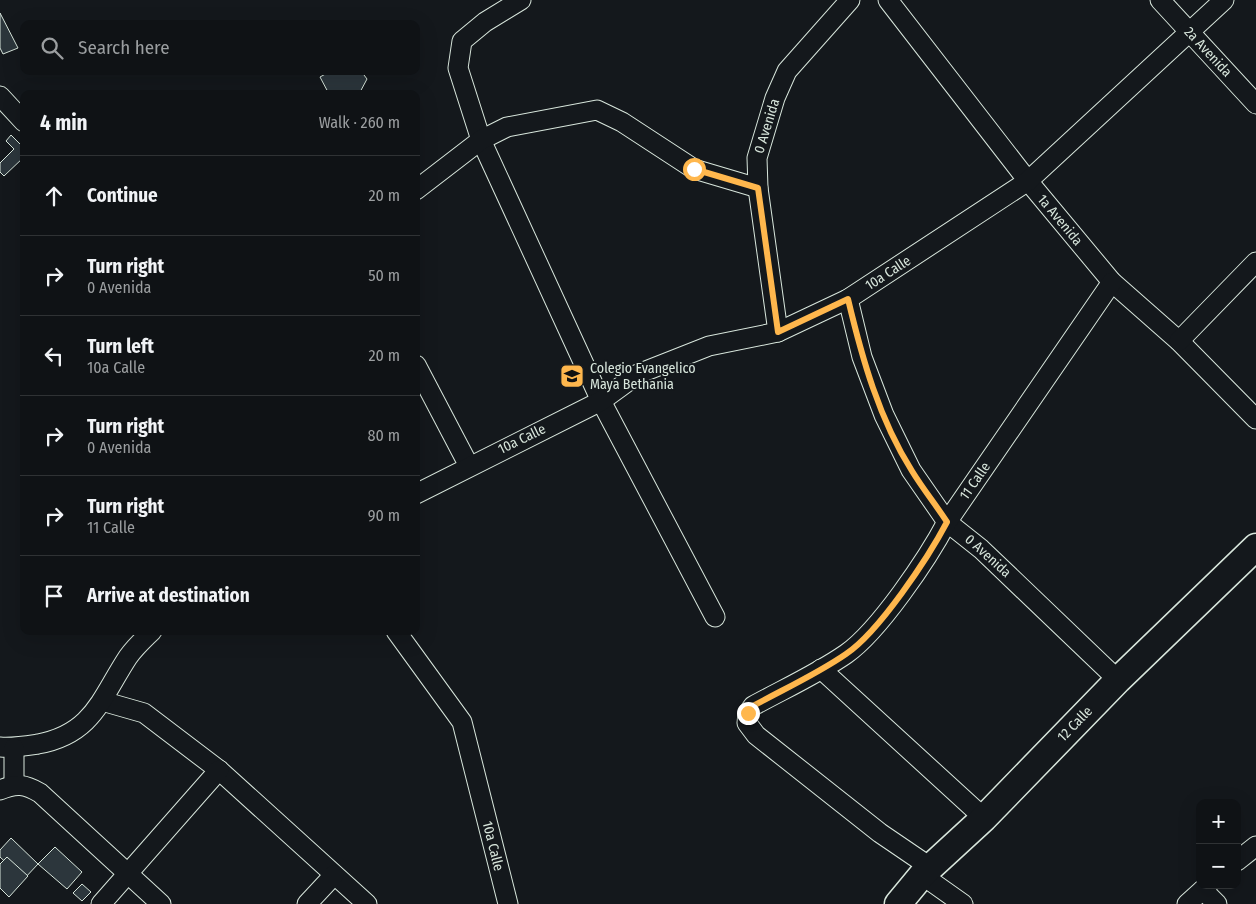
<!DOCTYPE html>
<meta charset="utf-8">
<style>
:root{--surface:#0f1215;--page:#1d2022;--text:#f1f3f6;--muted:#9b9ea0;--line:#2f3234}
body{margin:0;font-family:"Fira Sans Condensed",sans-serif;background:var(--page);color:var(--text)}
.controls{position:absolute;right:15px;bottom:15px;display:grid;overflow:hidden;border-radius:10px;box-shadow:0 5px 20px #0002}
.controls button{width:45px;height:45px;display:grid;place-items:center;padding:0;border:0;border-bottom:1px solid var(--line);background:var(--surface);color:var(--text);font:25px sans-serif}
.stop{position:absolute;width:15px;height:15px;margin:-11px;border:4px solid #ffb74d;border-radius:50%;background:#fff}
.stop.end{background:#ffb74d;border-color:#fff;box-shadow:0 1px 5px #0008}
.list{margin:0;padding:0;list-style:none}
h2{display:flex;justify-content:space-between;align-items:center;height:65px;margin:0;padding:0 20px;font-size:21px}
h2 small{font-size:16px;font-weight:400;color:var(--muted)}
.list li{display:grid;grid-template-columns:32px 1fr auto;gap:15px;align-items:center;box-sizing:border-box;height:80px;padding:0 20px;border-top:1px solid var(--line)}
.list b{display:block;font-size:19px;white-space:nowrap}
.list p{margin:0;font-size:16px;white-space:nowrap;color:var(--muted)}
.list em{font-size:16px;font-style:normal;color:var(--muted)}
.icon{flex:none;width:28px;height:28px;fill:none;stroke:currentColor;stroke-width:2;stroke-linecap:round;stroke-linejoin:round}
.map{position:relative;flex:none;width:1256px;height:904px;overflow:hidden}
.search{position:absolute;background:var(--surface);box-shadow:0 5px 20px #0002;left:20px;top:20px;width:400px;height:55px;display:flex;align-items:center;gap:12px;box-sizing:border-box;padding:0 18px;border-radius:10px;color:var(--muted);font-size:19px}
.panel{position:absolute;background:var(--surface);box-shadow:0 5px 20px #0002;left:20px;top:90px;width:400px;height:545px;border-radius:10px}
.map>svg:first-child{display:block}
.building{fill:#2c363c;stroke:#d8e6dc}
.lines{fill:none;stroke-linecap:round;stroke-linejoin:round}
.street-casing{stroke:#d8e6dc;stroke-width:21}
.secondary-casing{stroke:#d8e6dc;stroke-width:29}
.street{stroke:#14181c;stroke-width:19}
.secondary{stroke:#14181c;stroke-width:26}
.route{stroke:#ffb74d;stroke-width:6}
.labels{text-anchor:middle;dominant-baseline:central;stroke-width:4;stroke-linejoin:round;paint-order:stroke}
.street-label{font-size:14px;fill:#d8e6dc;stroke:#14181c}
.poi-label{font-size:14px;fill:#d8e6dc;stroke:#14181c;text-anchor:start}
</style>
<div class="map">
<svg width="1256" height="904" viewBox="0 0 1256 904">
<rect width="100%" height="100%" fill="#14181c"/>
<!-- building -->
<g class="building">
<polygon points="0,13 18,48 3,54 0,48"/>
<polygon points="331,71 361,71 367,79 359,94 329,94 320,77"/>
<polygon points="11,135 24,148 24,157 4,176 0,172 0,163 14,149 6,141"/>
<polygon points="11,838 38,864 24,879 0,857 0,850"/>
<polygon points="55,847 82,872 67,889 38,864"/>
<polygon points="7,857 28,876 9,897 0,888 0,864"/>
<polygon points="82,884 91,892 82,901 73,893"/>
</g>
<g class="lines">
<!-- street casing -->
<g class="street-casing">
<g id="street">
<polyline points="521,0 485,22 462,41 458,68 481,140 601,401 715,617"/>
<polyline points="888,0 1028,181 1112,282 1179,341 1256,419"/>
<polyline points="1160,0 1256,104"/>
<polyline points="0,96 24,122"/>
<polyline points="416,190 481,140 507,127 597,110 622,122 694,169 758,188"/>
<polyline points="848,299 862,357 884,415 911,470 947,522 981,549 1118,680"/>
<polyline points="778,332 758,188 757,158 775,98 787,71 850,0"/>
<polyline points="1179,341 1256,262"/>
<polyline points="416,365 469,466"/>
<polyline points="416,494 601,401 638,374 709,346 778,332 848,299 1028,181 1224,0"/>
<polyline points="396,631 462,722 508,904"/>
<polyline points="821,669 984,818"/>
<polyline points="102,701 144,713 219,770 367,904"/>
<path d="M0 747C13 748 25 746 38 744 93 734 101 698 128 657 135 647 144 639 152 631"/>
<polyline points="14,748 14,784"/>
<path d="M0 790C16 783 25 784 40 793L161 904"/>
<polyline points="1237,861 1256,846"/>
<path d="M930 867 880 833 756 735 747 723 748 713 753 706C784 689 817 674 846 654 879 631 928 558 947 522L1112 282"/>
<polyline points="922,875 963,904"/>
<polyline points="1203,890 1217,904"/>
<polyline points="101,904 219,770"/>
<polyline points="307,904 334,875"/>
<polyline points="1187,904 1208,885"/>
</g>
</g>
<!-- secondary casing -->
<g class="secondary-casing">
<polyline id="secondary" points="898,904 922,875 984,818 1118,680 1256,547"/>
</g>
<!-- street -->
<use href="#street" class="street"/>
<!-- secondary -->
<use href="#secondary" class="secondary"/>
</g>
<g class="lines">
<!-- route -->
<path class="route" d="M694 169 758 188 778 332 848 299C862 358 879 419 912 471 923 489 936 505 947 522 928 558 879 632 846 654 817 674 784 689 753 706L748 713"/>
</g>
<!-- icons -->
<defs>
<g id="school-square" transform="scale(1.25)"><rect x="-9" y="-9" width="18" height="18" rx="4" fill="#ffb74d" stroke="#14181c"/><path d="M0-5L7-2L0 1L-7-2ZM-4 1L0 2.5L4 1V4Q0 6-4 4Z" fill="#111"/></g>
</defs>
<g fill-rule="evenodd">
<use href="#school-square" x="572" y="376"/>
</g>
<g class="labels">
<!-- street labels -->
<g class="street-label">
<text transform="translate(1208 52) rotate(47)">2a Avenida</text>
<text transform="translate(767 126) rotate(-73)">0 Avenida</text>
<text transform="translate(1060 220) rotate(50)">1a Avenida</text>
<text transform="translate(888 273) rotate(-33)">10a Calle</text>
<text transform="translate(522 439) rotate(-26)">10a Calle</text>
<text transform="translate(975 481) rotate(-55)">11 Calle</text>
<text transform="translate(988 556) rotate(42)">0 Avenida</text>
<text transform="translate(1075 724) rotate(-46)">12 Calle</text>
<text transform="translate(493 846) rotate(76)">10a Calle</text>
</g>
<!-- poi labels -->
<g class="poi-label">
<text x="590" y="368">Colegio Evangelico<tspan x="590" dy="16">Maya Bethania</tspan></text>
</g>
</g>
</svg>
<div class="controls">
<button>+</button>
<button>−</button>
</div>
<div class="stop" style="left:694px;top:169px"></div>
<div class="stop end" style="left:748px;top:713px"></div>
<div class="search"><svg class="icon" aria-label="search" viewBox="0 0 24 24"><circle cx="10" cy="10" r="6"/><path d="M15 15l6 6"/></svg>Search here</div>
<section class="panel">
<h2>4 min<small>Walk · 260 m</small></h2>
<ul class="list">
<li><svg class="icon" aria-label="ahead" viewBox="0 0 24 24"><path d="M12 20V5M6 11l6-6 6 6"/></svg><div><b>Continue</b></div><em>20 m</em></li>
<li><svg class="icon" aria-label="right" viewBox="0 0 24 24"><path d="M7 20v-9h11M14 6l5 5-5 5"/></svg><div><b>Turn right</b><p>0 Avenida</p></div><em>50 m</em></li>
<li><svg class="icon" aria-label="left" viewBox="0 0 24 24"><path d="M17 20v-9H6M10 6l-5 5 5 5"/></svg><div><b>Turn left</b><p>10a Calle</p></div><em>20 m</em></li>
<li><svg class="icon" aria-label="right" viewBox="0 0 24 24"><path d="M7 20v-9h11M14 6l5 5-5 5"/></svg><div><b>Turn right</b><p>0 Avenida</p></div><em>80 m</em></li>
<li><svg class="icon" aria-label="right" viewBox="0 0 24 24"><path d="M7 20v-9h11M14 6l5 5-5 5"/></svg><div><b>Turn right</b><p>11 Calle</p></div><em>90 m</em></li>
<li><svg class="icon" aria-label="arrive" viewBox="0 0 24 24"><path d="M6 21V4h12l-3 4 3 4H6"/></svg><div><b>Arrive at destination</b></div></li>
</ul>
</section>
</div>
